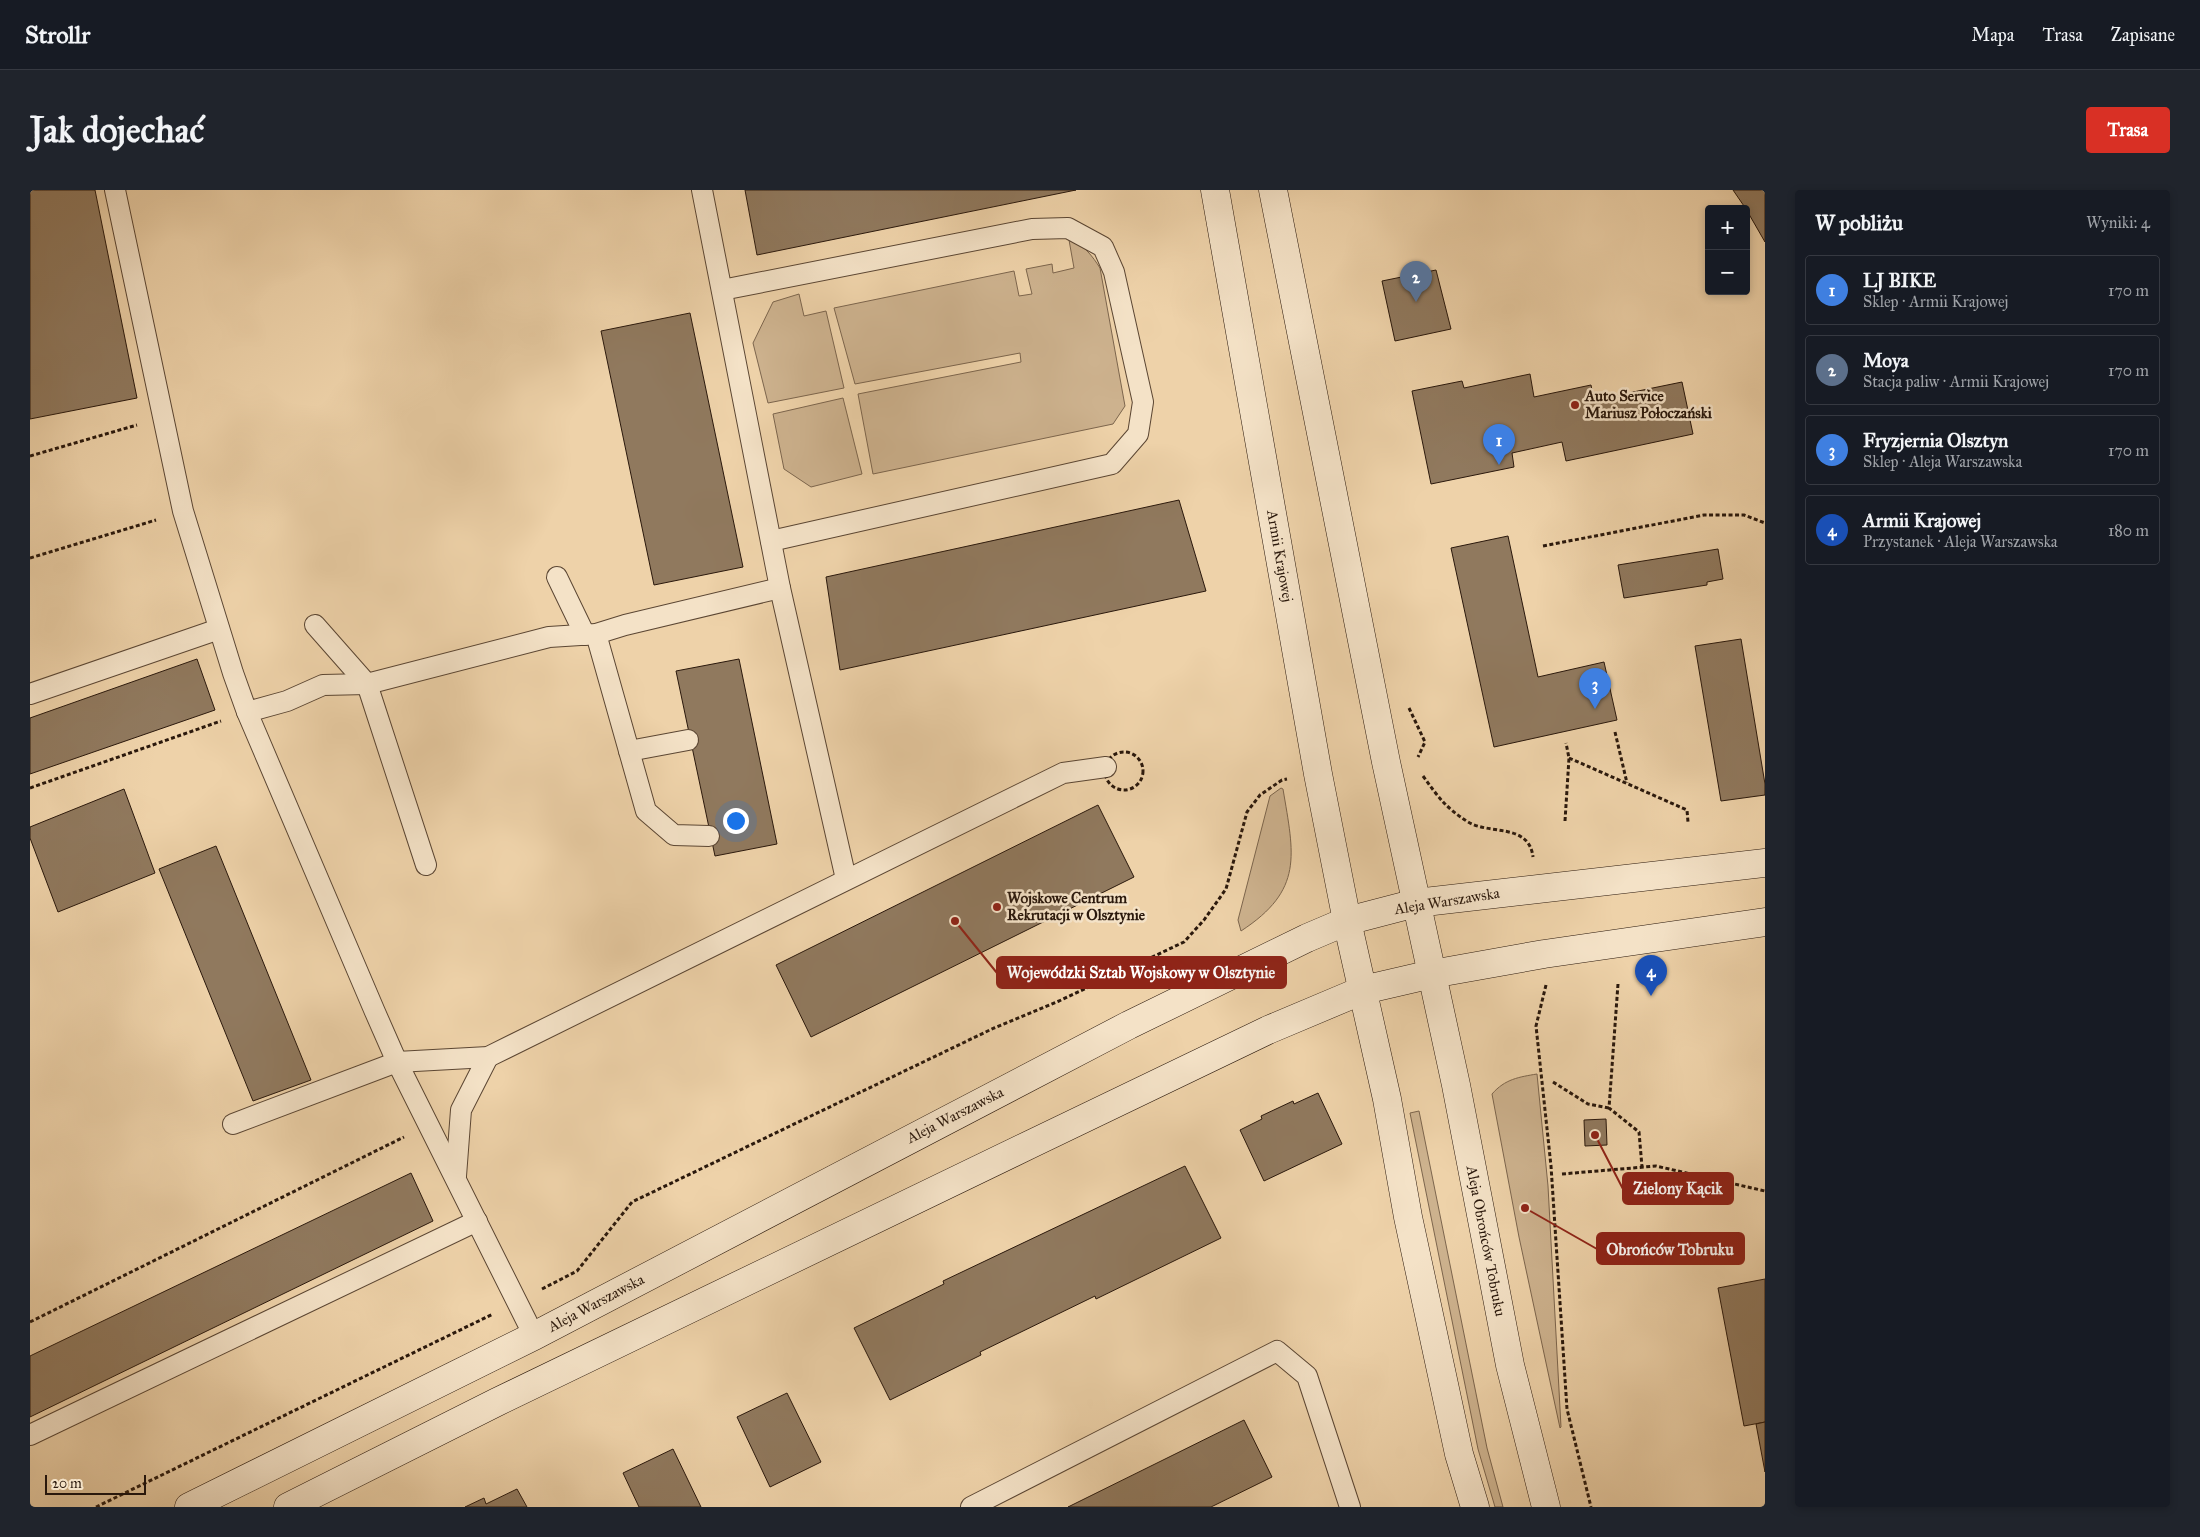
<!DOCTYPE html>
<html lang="pl">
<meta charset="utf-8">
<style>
:root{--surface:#171b24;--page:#20242c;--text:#f1f3f6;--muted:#9ea1a6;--line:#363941;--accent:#d93025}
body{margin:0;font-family:"IM FELL Great Primer",serif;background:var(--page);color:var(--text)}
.controls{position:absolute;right:15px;top:15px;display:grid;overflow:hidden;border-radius:5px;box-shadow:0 2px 8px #0003}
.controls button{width:45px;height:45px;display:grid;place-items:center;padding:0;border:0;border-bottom:1px solid var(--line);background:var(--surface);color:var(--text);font:25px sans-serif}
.scale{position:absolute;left:15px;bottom:12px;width:101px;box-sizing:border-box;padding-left:5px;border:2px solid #2a180c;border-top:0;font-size:14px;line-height:18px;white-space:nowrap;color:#2a180c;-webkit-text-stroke:4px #f4e2c7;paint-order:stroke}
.you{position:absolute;left:705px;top:630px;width:18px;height:18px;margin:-12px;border:4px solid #fff;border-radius:50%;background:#1a73e8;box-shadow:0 0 0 8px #1a73e833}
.badge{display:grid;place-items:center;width:32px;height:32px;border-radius:50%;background:var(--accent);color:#fff;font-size:16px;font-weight:700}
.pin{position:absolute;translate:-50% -41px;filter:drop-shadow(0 1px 2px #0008)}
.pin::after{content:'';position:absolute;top:26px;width:18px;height:15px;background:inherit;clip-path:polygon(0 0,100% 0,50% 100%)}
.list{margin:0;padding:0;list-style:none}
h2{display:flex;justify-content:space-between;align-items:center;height:65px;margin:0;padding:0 20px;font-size:21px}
h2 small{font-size:16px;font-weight:400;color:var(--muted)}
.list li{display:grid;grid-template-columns:32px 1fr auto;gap:15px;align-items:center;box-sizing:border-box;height:70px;margin:0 10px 10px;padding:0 10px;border:1px solid var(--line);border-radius:5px}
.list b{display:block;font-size:19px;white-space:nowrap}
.list p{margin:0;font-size:16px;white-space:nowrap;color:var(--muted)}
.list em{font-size:16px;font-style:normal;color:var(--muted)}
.map{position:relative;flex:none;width:1735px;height:1317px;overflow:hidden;border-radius:5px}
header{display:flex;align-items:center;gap:30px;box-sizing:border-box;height:70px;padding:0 25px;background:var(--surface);border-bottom:1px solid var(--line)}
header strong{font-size:24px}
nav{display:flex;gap:28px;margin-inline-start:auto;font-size:18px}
.intro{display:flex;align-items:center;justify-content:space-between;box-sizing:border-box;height:120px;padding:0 30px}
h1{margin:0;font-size:35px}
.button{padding:12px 22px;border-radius:5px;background:var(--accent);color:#fff;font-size:18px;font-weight:700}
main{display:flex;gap:30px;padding:0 30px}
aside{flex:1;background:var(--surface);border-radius:5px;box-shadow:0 2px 8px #0003}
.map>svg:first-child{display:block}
.green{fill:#cdb28e;stroke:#7c654d}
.building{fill:#90795e;stroke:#2a180c}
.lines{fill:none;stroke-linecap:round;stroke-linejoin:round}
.lane-casing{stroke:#5b4633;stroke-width:22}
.secondary-casing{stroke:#2a180c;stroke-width:29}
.path{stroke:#2a180c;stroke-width:3;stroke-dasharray:4 2.5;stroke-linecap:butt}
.lane{stroke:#f4e2c7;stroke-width:20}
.secondary{stroke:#f4e2c7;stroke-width:28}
.poi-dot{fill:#8f2418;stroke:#f4e2c7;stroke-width:2}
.labels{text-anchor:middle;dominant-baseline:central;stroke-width:5;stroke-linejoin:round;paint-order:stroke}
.poi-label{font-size:15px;font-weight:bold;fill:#2a180c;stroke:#f4e2c7;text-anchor:start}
.street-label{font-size:15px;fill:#2a180c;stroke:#f4e2c7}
.leader{fill:none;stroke:#8f2418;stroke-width:2}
.callout-dot{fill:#8f2418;stroke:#f4e2c7;stroke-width:2}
.callout{fill:#8f2418;stroke:#8f2418;stroke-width:2}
.callout-label{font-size:16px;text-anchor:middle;font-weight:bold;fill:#fff}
</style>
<header>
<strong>Strollr</strong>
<nav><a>Mapa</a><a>Trasa</a><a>Zapisane</a></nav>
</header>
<div class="intro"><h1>Jak dojechać</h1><a class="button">Trasa</a></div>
<main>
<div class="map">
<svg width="1735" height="1317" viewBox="0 0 1735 1317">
<rect width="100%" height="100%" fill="#eed2a9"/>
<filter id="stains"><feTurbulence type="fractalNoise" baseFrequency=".004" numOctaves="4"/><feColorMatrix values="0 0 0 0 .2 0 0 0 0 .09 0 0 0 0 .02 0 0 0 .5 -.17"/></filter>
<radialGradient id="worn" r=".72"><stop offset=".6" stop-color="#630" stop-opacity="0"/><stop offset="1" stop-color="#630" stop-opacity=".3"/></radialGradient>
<!-- green -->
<g class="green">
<path d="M1039 50C1053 53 1063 67 1070 78L1095 216 1083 234 843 284 828 204 991 172 990 163 825 194 804 118 984 81 989 106 1002 104 996 79 1022 74 1023 83 1044 78Z"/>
<polygon points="769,104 774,126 796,121 814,198 738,213 723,153 743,112"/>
<polygon points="813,208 832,284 781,297 754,279 743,224"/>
<path d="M1251 598 1253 599C1264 665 1274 700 1211 741L1208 730 1240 606Z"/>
<path d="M1507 884 1518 996 1531 1237 1530 1238 1489 1047 1462 904C1475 889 1489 887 1507 884Z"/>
<polygon points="1389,921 1457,1258 1473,1317 1465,1317 1448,1259 1380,923"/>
</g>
<!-- building -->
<g class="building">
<polygon points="0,0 65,0 107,208 0,229"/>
<polygon points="715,0 1046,0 727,65"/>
<polygon points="1703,0 1735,0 1735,52 1716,19"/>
<polygon points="1406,80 1421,139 1365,151 1352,91"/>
<polygon points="660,123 713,377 624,395 571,141"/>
<polygon points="1500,184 1504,207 1561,195 1564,210 1652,192 1663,244 1536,271 1532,252 1482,263 1484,277 1401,294 1382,201 1432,191 1434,198"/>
<polygon points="1149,310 1176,401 810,480 796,387"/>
<polygon points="1478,346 1508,487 1574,472 1587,530 1464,557 1421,358"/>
<polygon points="1688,359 1693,389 1677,392 1677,395 1594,408 1588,375"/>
<polygon points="1711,449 1735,594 1735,605 1691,611 1665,456"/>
<polygon points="167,469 185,520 0,584 0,528"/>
<polygon points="709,469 747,654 685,666 646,481"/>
<polygon points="94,599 125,683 28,722 0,648 0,637"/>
<polygon points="1068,615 1104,687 781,847 746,775"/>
<polygon points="186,656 281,890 223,911 129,679"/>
<polygon points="1288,903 1312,954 1234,991 1210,940 1232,929 1231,926 1263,911 1264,914"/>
<polygon points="1576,929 1577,955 1555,956 1554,930"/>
<polygon points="1155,976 1191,1048 1066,1109 1065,1106 950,1162 951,1165 860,1210 824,1138 914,1094 913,1091"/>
<polygon points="381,983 403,1031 0,1227 0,1166"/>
<polygon points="1735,1089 1735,1232 1714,1236 1688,1098"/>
<polygon points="757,1203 791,1272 740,1297 707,1227"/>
<polygon points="1214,1230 1242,1287 1181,1317 1038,1317"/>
<polygon points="1735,1232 1735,1282 1726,1234"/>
<polygon points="643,1259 671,1317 609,1317 593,1283"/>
<polygon points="487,1299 497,1317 435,1317 454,1308 456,1314"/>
</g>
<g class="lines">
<!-- lane casing -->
<g class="lane-casing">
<g id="lane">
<polyline points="85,0 153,321 203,483 217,522 345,822 367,872 504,1146"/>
<polyline points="672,0 750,398 816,689"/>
<polyline points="692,100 1002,39 1038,38 1073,57 1084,82 1113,212 1108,244 1082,274 741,351"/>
<polyline points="527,387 555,445"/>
<polyline points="285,435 337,494 396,675"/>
<polyline points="566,444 616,621 644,645 679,646"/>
<polyline points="0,504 189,439"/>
<polyline points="217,522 257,511 293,495 337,494 519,447 566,444 595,435 750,398"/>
<polyline points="599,561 658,550"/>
<polyline points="203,934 367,872 458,867 1033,583 1076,577"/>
<polyline points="426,986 431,920 458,867"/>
<polyline points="0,1245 447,1031"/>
<polyline points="941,1317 1247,1161 1277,1186 1320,1317"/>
</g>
</g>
<!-- secondary casing -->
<g class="secondary-casing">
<g id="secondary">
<polyline points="1185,0 1288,584 1317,731 1357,909 1378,1027 1429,1264 1445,1317"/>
<polyline points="1243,0 1356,572 1426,895 1480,1175 1516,1317"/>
<polyline points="159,1317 504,1146 1099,835 1277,748 1317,731 1386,713 1735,673"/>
<polyline points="258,1317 467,1212 999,955 1238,840 1333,800 1402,784 1514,764 1735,732"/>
</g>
</g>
<!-- path -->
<g class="path">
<polyline points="0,266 107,235"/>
<polyline points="1513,356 1674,325 1714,325 1735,333"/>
<polyline points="0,368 126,330"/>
<polyline points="1379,518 1395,552 1388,567"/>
<polyline points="1585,542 1597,593"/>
<circle cx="1094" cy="581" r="19"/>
<polyline points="1539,568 1657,620 1658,632"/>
<path d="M1393 586C1409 608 1415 617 1438 632 1460 645 1499 633 1503 667"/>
<polyline points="0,598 191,531"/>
<polyline points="1535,631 1539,568 1536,553"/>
<polyline points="1588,794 1579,918 1609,942 1612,977"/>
<polyline points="1516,795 1506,836 1521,976 1537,1219 1561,1317"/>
<polyline points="1523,892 1558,914 1579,918"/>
<polyline points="1532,984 1626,976 1735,1001"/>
<polyline points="512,1099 547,1081 602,1012 964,838 1029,811 1154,752 1174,730 1196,699 1217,622 1230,605 1252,590 1257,589"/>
<polyline points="0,1132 374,947"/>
<polyline points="66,1317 463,1124"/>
</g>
<!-- lane -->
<use href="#lane" class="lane"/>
<!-- secondary -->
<use href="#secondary" class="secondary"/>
</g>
<!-- markers -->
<g class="poi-dot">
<circle cx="1545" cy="215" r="5"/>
<circle cx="967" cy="717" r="5"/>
</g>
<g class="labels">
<!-- poi labels -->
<g class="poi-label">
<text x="1555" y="206">Auto Service<tspan x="1555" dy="17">Mariusz Połoczański</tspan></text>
<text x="977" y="708">Wojskowe Centrum<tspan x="977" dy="17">Rekrutacji w Olsztynie</tspan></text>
</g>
<!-- street labels -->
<g class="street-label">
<text transform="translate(1250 366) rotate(80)">Armii Krajowej</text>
<text transform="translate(1417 711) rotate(-9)">Aleja Warszawska</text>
<text transform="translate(925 925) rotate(-27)">Aleja Warszawska</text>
<text transform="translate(1456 1051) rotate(79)">Aleja Obrońców Tobruku</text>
<text transform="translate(566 1113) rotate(-28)">Aleja Warszawska</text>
</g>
</g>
<!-- callouts -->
<path class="leader" d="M925 731L967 783M1565 945L1593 999M1495 1018L1567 1059"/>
<g class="callout-dot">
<circle cx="925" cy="731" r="5"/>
<circle cx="1565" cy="945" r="5"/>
<circle cx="1495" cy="1018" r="5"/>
</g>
<g class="callout">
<rect x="967" y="767" width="289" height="31" rx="5"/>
<rect x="1593" y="983" width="110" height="31" rx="5"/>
<rect x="1567" y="1043" width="147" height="31" rx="5"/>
</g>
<g class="callout-label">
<text x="1111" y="788">Wojewódzki Sztab Wojskowy w Olsztynie</text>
<text x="1648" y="1004">Zielony Kącik</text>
<text x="1640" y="1065">Obrońców Tobruku</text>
</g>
<rect width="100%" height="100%" filter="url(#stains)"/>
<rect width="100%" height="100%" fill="url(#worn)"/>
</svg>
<div class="controls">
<button>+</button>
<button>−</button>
</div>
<div class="scale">20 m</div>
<div class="you"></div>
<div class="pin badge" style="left:1469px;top:275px;background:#3f7fe0">1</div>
<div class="pin badge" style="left:1386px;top:112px;background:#5c6f8a">2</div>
<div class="pin badge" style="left:1565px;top:519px;background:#3f7fe0">3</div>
<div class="pin badge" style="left:1621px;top:806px;background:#1a4fb4">4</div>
</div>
<aside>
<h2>W pobliżu<small>Wyniki: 4</small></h2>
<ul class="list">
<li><span class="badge" style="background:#3f7fe0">1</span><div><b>LJ BIKE</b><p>Sklep · Armii Krajowej</p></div><em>170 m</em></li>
<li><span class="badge" style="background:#5c6f8a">2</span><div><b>Moya</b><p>Stacja paliw · Armii Krajowej</p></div><em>170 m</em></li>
<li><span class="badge" style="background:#3f7fe0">3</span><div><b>Fryzjernia Olsztyn</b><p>Sklep · Aleja Warszawska</p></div><em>170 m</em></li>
<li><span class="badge" style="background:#1a4fb4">4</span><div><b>Armii Krajowej</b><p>Przystanek · Aleja Warszawska</p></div><em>180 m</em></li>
</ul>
</aside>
</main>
